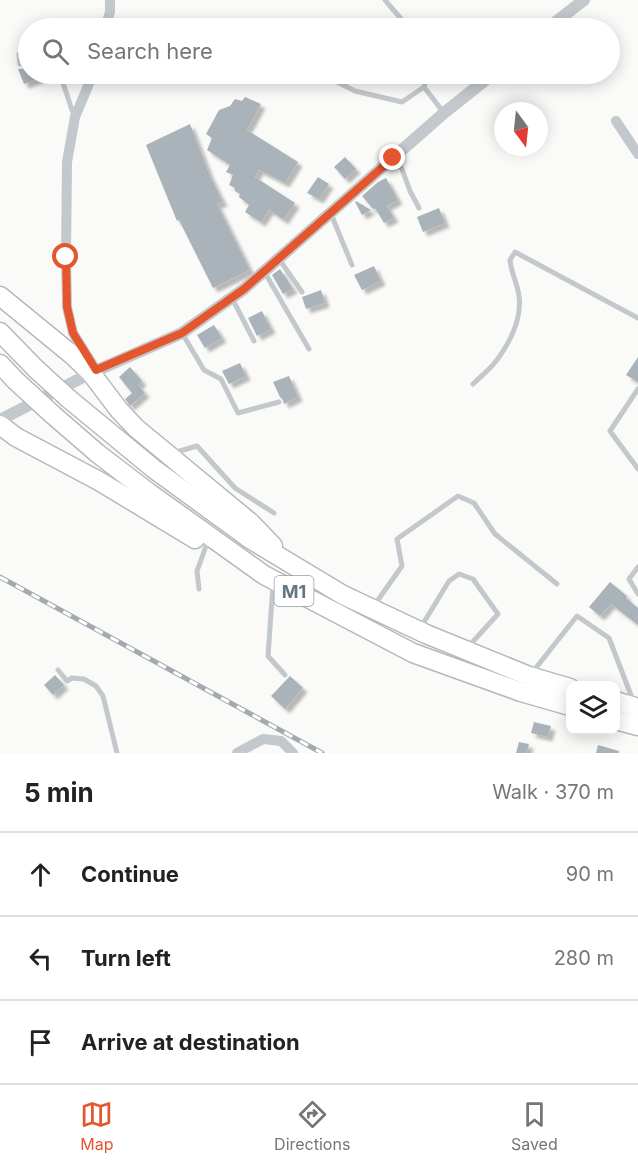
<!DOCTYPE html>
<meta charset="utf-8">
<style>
:root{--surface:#fff;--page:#f6f6f6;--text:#222;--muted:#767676;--line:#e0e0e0;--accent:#e4572e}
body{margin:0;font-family:Inter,sans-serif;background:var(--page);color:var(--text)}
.controls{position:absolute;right:18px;bottom:18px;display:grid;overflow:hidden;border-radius:12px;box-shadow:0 3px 15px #0003}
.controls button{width:54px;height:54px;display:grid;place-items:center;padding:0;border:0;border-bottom:2px solid var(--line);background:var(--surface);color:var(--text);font:30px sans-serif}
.compass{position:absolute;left:494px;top:102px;width:54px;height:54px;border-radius:50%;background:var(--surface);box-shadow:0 3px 15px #0003;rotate:165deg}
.stop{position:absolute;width:18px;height:18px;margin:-14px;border:4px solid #e4572e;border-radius:50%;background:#fff}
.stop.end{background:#e4572e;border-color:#fff;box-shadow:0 2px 6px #0008}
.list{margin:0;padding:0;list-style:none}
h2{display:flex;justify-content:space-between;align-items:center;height:78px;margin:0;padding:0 24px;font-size:26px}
h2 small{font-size:20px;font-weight:400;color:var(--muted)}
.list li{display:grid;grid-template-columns:39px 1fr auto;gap:18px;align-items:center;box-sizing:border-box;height:84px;padding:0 24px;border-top:2px solid var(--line)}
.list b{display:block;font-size:22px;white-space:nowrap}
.list em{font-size:20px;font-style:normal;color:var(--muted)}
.icon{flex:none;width:33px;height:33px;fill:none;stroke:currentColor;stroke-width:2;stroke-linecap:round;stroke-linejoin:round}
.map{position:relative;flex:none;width:638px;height:753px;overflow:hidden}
.search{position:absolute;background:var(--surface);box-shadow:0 3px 15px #0003;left:18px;right:18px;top:18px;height:66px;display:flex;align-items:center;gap:15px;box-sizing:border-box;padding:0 21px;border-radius:33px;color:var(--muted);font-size:22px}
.sheet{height:330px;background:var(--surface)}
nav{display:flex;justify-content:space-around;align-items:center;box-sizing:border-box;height:84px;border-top:2px solid var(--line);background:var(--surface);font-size:16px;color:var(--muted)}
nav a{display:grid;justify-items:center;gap:3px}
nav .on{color:var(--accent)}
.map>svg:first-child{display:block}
.building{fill:#aab3b9;filter:url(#shadow)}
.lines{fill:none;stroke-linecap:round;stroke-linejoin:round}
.motorway-casing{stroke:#b4b9bd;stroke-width:21}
.service{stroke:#c3c8cc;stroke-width:5}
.minor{stroke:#c3c8cc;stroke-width:10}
.tertiary{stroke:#c3c8cc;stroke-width:12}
.motorway{stroke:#fff;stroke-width:18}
.rail-casing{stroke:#a2aab0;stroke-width:5}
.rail{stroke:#fff;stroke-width:3;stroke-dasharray:9;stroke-linecap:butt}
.motorway-bridge-casing{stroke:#b4b9bd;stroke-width:21;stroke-linecap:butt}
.motorway-bridge{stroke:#fff;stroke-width:18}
.route{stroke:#e4572e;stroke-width:8}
.labels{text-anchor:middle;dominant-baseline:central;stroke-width:6;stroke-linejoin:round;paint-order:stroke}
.shield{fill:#fff;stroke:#939fa8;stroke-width:1.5}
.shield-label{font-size:18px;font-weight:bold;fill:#657683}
</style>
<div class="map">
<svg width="638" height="753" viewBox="0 0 638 753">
<defs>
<filter id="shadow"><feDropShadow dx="4.5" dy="4.5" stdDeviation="1.5" flood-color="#0004"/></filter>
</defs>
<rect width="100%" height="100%" fill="#fafaf8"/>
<!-- building -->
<g class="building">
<polygon points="28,65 28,74 51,74 24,84 18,69 21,69"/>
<polygon points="245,97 261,104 247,130 298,162 285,183 259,170 255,177 295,203 284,220 269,210 261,222 245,212 249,205 239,197 240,194 235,191 235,188 229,185 233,175 226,172 230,165 207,150 212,138 206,134 219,110 230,106 235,99 242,101"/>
<polygon points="190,124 210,176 223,202 217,204 250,270 213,288 179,220 177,221 146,145"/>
<polygon points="345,157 356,169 345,179 334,167"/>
<polygon points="318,177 329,184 319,199 307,193"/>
<polygon points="386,178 398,200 387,206 394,218 384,223 375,208 373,209 362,196 378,182"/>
<polygon points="356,201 371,210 362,215 355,202"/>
<polygon points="439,208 445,223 423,232 417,217"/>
<polygon points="374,266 381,281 362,290 354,275"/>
<polygon points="280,269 293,289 283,294 272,275"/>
<polygon points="321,290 325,303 306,309 302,297"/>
<polygon points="262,311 271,329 257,336 248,318"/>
<polygon points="214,325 222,338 205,348 197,335"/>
<polygon points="638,357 638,382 626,375"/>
<polygon points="240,363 246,376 229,384 222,371"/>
<polygon points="130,367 142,381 138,385 145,393 130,406 125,399 132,393 119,377"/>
<polygon points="289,376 298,397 284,404 283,400 280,397 273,382"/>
<polygon points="610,582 627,596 626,598 638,608 638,625 611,604 600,616 589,607"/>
<polygon points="55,675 64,685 53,695 44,685"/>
<polygon points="290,676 303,688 285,709 271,696"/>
<polygon points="534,722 551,726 548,737 531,733"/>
<polygon points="519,742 529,744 527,753 516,753"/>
<polygon points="598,745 619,751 619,753 596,753"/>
</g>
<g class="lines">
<!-- motorway casing -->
<g class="motorway-casing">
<g id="motorway">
<polyline points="0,296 71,354 91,373 119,410 136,428 251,523 273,546"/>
<polyline points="0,332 36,369"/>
<polyline points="0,364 15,380"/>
<polyline points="69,399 154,469 250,539 343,595 426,634 529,676 570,688"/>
<polyline points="52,414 97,453 148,492 264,575 413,653 521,692 570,706"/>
<polyline points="0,425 16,437 99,481 195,539"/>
<polyline points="616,701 638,708"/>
<polyline points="616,720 638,726"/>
</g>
</g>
<!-- service -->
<g class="service">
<polyline points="385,0 409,28"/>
<polyline points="20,64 19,54 28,50"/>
<polyline points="60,74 74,116"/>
<polyline points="314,74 316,77 335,81 355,91 402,102 424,87"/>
<polyline points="428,74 424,87 444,113"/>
<polyline points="393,158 402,169 410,191 419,208"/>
<polyline points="331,214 352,265"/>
<polyline points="279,259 302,292"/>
<polyline points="265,273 309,349"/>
<polyline points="232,298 254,341"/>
<polyline points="182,333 204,370 221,379 238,413 279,402"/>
<path d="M473 384C482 375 493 367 499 357 511 340 522 318 519 296 518 285 511 273 510 260L515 252 638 318"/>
<polyline points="638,389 610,431 638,469"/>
<polyline points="173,453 197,446 235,488 274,513"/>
<polyline points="638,567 629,579 638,594"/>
<polyline points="273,585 268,656 285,675"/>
<polyline points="199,589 197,571 206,546"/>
<polyline points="373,607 402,566 397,539 458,496 474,503 495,534 557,584"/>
<polyline points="421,627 449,581 459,574 473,579 498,614 468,647"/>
<polyline points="58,670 67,681 72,678 84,679 96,686 103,696 117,753"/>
<polyline points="531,674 577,616 609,638 634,703"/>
</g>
<!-- minor -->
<g class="minor">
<polyline points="105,28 110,12 110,0"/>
<polyline points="93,74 75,117 67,162 66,257 67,307 73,333 96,370"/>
<polyline points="616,121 638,154"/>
<polyline points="237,753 263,739 281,741 293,753"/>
</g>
<!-- tertiary -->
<g class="tertiary">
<polyline points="548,28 584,0"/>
<polyline points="0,420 91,373 182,333 244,289 444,113 493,74"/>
</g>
<!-- motorway -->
<use href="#motorway" class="motorway"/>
<!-- rail casing -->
<g class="rail-casing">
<polyline id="rail" points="0,577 322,753"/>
</g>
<!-- rail -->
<use href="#rail" class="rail"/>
<!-- motorway-bridge casing -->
<g class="motorway-bridge-casing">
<g id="motorway-bridge">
<polyline points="36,369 69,399"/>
<polyline points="15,380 52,414"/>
</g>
</g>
<!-- motorway-bridge -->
<use href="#motorway-bridge" class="motorway-bridge"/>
</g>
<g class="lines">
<!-- route -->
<polyline class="route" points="66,257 67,307 73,333 96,370 182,333 244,289 393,158"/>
</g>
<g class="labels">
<!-- shield labels -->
<rect class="shield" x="274.5" y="576" width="39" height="30" rx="4.5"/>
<g class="shield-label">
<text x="294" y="591">M1</text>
</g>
</g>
</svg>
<div class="controls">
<button><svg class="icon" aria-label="layers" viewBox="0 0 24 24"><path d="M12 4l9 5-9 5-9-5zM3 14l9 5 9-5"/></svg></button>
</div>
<svg class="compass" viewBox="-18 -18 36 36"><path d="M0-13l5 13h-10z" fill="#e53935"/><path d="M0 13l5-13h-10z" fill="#767676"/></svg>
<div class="stop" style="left:66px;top:257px"></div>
<div class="stop end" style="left:393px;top:158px"></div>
<div class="search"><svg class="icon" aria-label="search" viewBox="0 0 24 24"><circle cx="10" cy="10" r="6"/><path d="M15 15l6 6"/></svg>Search here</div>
</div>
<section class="sheet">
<h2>5 min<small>Walk · 370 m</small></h2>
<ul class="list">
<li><svg class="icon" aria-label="ahead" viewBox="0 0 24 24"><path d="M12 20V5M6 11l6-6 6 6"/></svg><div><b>Continue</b></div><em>90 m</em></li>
<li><svg class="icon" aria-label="left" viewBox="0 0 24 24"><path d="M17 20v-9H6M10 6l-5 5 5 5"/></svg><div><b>Turn left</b></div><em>280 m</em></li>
<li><svg class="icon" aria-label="arrive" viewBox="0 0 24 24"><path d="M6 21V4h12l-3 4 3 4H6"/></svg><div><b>Arrive at destination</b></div></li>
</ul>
</section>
<nav>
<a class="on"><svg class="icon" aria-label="map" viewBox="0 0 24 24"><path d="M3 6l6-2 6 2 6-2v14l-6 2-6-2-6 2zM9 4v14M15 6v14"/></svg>Map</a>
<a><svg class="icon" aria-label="directions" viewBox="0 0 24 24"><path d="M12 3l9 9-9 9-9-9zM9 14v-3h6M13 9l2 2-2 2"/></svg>Directions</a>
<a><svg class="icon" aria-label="saved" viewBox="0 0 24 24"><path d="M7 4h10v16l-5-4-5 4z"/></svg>Saved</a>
</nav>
